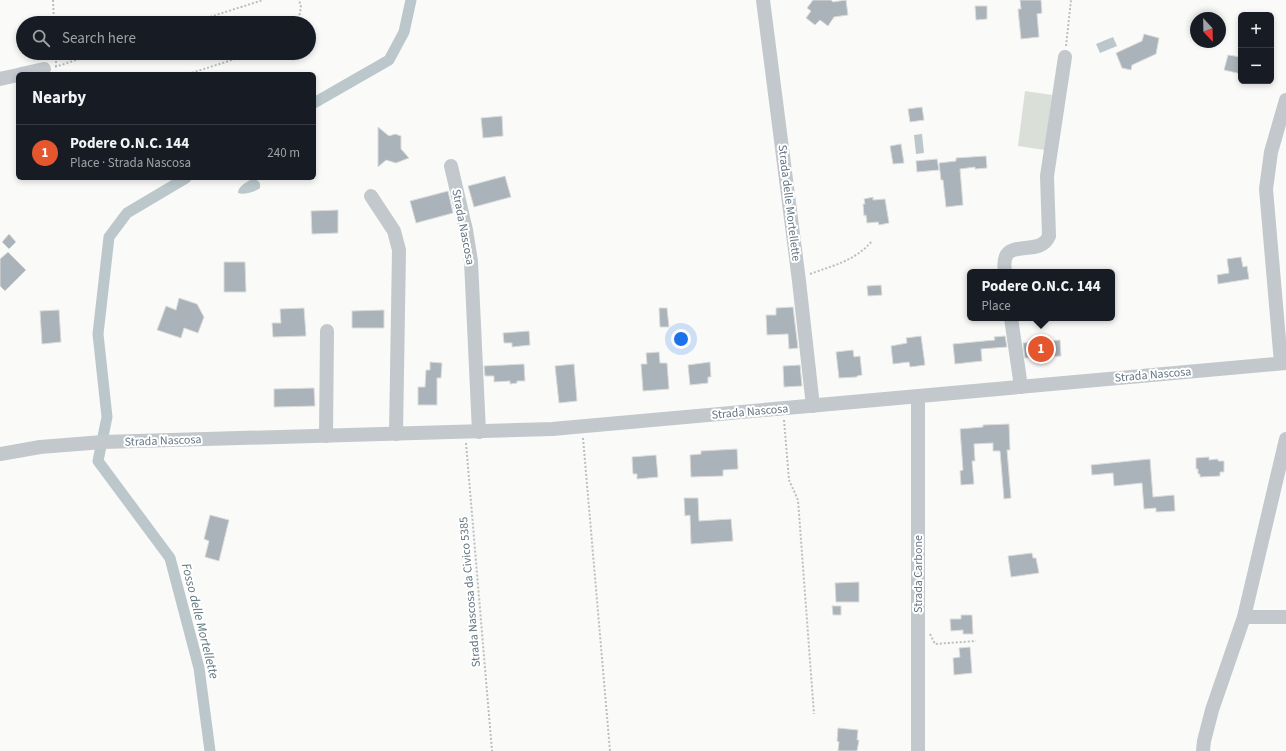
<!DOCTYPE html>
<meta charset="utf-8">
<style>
:root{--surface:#171b24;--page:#242831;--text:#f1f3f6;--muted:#9ea1a6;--line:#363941;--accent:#e4572e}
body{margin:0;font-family:"Source Sans 3",sans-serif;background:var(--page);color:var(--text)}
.controls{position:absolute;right:12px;top:12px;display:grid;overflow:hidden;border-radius:6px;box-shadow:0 2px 6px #0003}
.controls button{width:36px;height:36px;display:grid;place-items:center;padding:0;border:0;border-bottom:1px solid var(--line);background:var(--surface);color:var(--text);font:20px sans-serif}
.compass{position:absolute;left:1190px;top:12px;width:36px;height:36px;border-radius:50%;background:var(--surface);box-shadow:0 2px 6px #0003;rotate:158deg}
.you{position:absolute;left:681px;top:339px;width:14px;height:14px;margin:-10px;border:3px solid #fff;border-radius:50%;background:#1a73e8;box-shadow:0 0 0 6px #1a73e833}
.badge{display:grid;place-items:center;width:26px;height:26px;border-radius:50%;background:var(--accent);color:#fff;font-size:13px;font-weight:700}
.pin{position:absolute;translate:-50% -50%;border:2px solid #fff;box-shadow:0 1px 4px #0006}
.popup{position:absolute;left:967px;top:269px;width:148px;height:52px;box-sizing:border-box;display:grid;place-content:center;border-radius:6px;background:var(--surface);filter:drop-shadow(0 1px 3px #0005);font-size:13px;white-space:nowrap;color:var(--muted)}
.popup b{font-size:15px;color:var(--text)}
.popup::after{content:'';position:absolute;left:50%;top:100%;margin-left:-8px;border:8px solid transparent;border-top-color:var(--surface)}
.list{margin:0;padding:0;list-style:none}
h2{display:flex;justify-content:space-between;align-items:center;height:52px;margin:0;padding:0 16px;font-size:17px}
h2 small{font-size:13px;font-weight:400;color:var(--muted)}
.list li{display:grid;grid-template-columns:26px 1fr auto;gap:12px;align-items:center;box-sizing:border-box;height:56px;padding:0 16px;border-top:1px solid var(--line)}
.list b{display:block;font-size:15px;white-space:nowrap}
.list p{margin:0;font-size:13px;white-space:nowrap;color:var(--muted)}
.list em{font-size:13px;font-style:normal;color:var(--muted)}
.icon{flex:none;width:22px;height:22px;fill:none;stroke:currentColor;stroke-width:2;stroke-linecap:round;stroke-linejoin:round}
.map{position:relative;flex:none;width:1286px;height:751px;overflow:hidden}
.search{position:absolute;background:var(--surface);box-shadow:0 2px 6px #0003;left:16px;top:16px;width:300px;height:44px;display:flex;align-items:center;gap:10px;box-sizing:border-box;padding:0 14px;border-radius:22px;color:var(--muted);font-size:15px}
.panel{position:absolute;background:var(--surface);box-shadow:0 2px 6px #0003;left:16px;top:72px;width:300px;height:108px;border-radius:6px}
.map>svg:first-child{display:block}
.green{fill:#dadfd7}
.water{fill:#bbc7cb}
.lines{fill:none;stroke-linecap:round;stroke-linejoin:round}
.canal{stroke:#bbc7cb;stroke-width:11}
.building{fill:#aab3b9;stroke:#dcdcda}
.path{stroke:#bbbfc2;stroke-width:2;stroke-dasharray:2 2;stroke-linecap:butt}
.minor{stroke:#c3c8cc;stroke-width:14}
.labels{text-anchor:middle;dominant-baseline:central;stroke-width:4;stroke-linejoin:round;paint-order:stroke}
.street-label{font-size:12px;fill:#657683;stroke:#fff}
.water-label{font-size:13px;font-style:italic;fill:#60757c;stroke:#fff}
</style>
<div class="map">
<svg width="1286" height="751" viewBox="0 0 1286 751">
<rect width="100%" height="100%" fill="#fafaf8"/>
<!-- green -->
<polygon class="green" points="1025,91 1052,95 1045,150 1018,146"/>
<!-- water -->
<g class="water">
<polygon points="1113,37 1117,46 1100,53 1096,44"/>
<polygon points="922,134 924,153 916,154 914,135"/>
<path d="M250 180H257L260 183V188C255 192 244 195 238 193 238 187 245 183 250 180Z"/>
</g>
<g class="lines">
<!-- canal -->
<g class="canal">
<polyline points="314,103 389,60 404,32 411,0"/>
<polyline points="186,178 127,213 109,237 98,334 107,417 98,461 170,558 199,668 210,751"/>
</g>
</g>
<!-- building -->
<g class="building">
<polygon points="813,0 831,0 833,2 846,0 848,15 834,17 828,26 820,20 815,25 806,18 811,11 807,8"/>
<polygon points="1020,0 1041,0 1042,13 1037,14 1039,37 1021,39 1018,9 1021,9"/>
<polygon points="975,6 987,6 987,19 976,20"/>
<polygon points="1144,34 1159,38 1156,54 1132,65 1131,70 1122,68 1116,53 1142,41"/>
<polygon points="1228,55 1241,57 1241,74 1224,70"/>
<polygon points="922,107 924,120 910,122 908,109"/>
<polygon points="502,116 503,136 483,138 481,118"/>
<polygon points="378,127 389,136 395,134 401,136 401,149 409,158 396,163 386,160 378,167"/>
<polygon points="901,144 904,163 893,164 890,146"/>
<polygon points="986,156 987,168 975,169 975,167 960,169 963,205 946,207 943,180 941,180 939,163 956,161 956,158"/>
<polygon points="937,159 939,170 917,172 916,161"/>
<polygon points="505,176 511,197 474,207 468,186"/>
<polygon points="448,191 453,213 416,223 410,201"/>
<polygon points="873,197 873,200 885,199 889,223 879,225 878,222 867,223 866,215 864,216 863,204 865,204 864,199"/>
<polygon points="338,210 338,233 312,234 311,211"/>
<polygon points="9,234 16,242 9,249 2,242"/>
<polygon points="8,252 26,270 5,291 0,286 0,259"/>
<polygon points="1241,257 1243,267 1247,266 1249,279 1218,284 1217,275 1229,273 1227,259"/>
<polygon points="224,262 245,262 246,292 224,292"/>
<polygon points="881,285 882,295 868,296 867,286"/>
<polygon points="179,298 197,304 204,317 198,333 184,328 181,338 157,330 166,306 176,310"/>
<polygon points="793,307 798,348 789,349 788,334 767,335 766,315 776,315 776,308"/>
<polygon points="304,308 306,336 273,337 272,323 281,323 280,309"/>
<polygon points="659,308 667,308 669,327 660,327"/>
<polygon points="59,310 61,342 42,344 40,311"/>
<polygon points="384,310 384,328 352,328 352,311"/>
<polygon points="529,331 530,345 512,347 512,343 504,343 503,333"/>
<polygon points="921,336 925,365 910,367 909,362 893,364 891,346 907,343 906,338"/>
<polygon points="1005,336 1007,347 981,349 982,361 955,364 953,344 995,340 994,337"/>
<polygon points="1060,340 1061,356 1025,358 1023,343"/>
<polygon points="853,350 854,357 860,356 862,375 857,376 857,377 839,378 836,352"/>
<polygon points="659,352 660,363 667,363 669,389 643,391 641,364 647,364 646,353"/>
<polygon points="430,362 442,363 441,378 437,378 437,405 418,405 418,387 425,387 426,370 430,370"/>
<polygon points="710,362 711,377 708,377 708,383 690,385 688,365"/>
<polygon points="524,364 525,381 517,381 517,383 510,384 510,381 494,382 494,376 485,376 484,366"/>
<polygon points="574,364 577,401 559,403 555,366"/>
<polygon points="800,365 802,386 784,387 783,366"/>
<polygon points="314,388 315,406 274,407 274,389"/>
<polygon points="1009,424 1010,450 1007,450 1011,498 1004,499 1000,451 993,451 993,443 974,444 975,461 972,461 974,484 961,485 960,471 963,470 960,429 983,427 983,425"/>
<polygon points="737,449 738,469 723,470 723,476 691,477 690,455 701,454 701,451"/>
<polygon points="656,455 658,477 637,479 637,474 633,474 632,457"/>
<polygon points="1209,457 1209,460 1218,459 1218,461 1224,461 1224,472 1220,472 1220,476 1200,477 1200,474 1198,474 1198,469 1196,469 1196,458"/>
<polygon points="1150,459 1153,497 1174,495 1175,511 1156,512 1156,508 1144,509 1142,483 1114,486 1113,473 1092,475 1091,465"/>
<polygon points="684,498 698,498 699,521 731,519 733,541 691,544 690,515 685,516"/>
<polygon points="210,515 229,520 219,561 205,557 209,541 204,539"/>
<polygon points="1032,553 1033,558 1036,558 1039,573 1011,577 1008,556"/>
<polygon points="859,582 859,602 836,602 835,583"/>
<polygon points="832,606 841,606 841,615 833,615"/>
<polygon points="961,615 972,615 973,634 963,634 963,630 951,631 950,619 961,619"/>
<polygon points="970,647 972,673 954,675 953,658 960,657 959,648"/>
<polygon points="838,728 858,730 857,740 859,740 857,751 838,751 839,742 837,741"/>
</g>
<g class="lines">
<!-- path -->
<g class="path">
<polyline points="53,0 54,23"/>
<polyline points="191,23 263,0"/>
<polyline points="298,23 301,7 299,0"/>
<polyline points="1066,46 1071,0"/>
<polyline points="56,53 56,67"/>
<polyline points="55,67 97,53"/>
<polyline points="188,74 254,53"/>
<path d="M810 274C834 265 855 261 872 241"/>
<polyline points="784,420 789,480 798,500 814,714"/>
<polyline points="583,438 610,751"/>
<polyline points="466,443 492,751"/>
<polyline points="930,634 935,644 976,641"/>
</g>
<!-- minor -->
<g class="minor">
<polyline points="763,0 799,281 813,406"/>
<polyline points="21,74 44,69"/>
<polyline points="0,79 18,75"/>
<polyline points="451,166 466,230 471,261 479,432"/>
<polyline points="371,196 394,231 399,250 396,434"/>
<path d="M1005 272C999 233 1039 260 1049 236L1047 176 1065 57"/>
<polyline points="1011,318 1021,387"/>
<polyline points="1281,363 1266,189 1271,152 1286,100"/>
<polyline points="326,436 327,331"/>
<polyline points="0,454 40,447 103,442 552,429 1286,363"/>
<polyline points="1244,617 1286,617"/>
<polyline points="918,751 918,396"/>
<polyline points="1203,751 1204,741 1212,710 1244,617 1286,439"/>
</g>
</g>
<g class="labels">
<!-- street labels -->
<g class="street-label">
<text transform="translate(789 203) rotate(83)">Strada delle Mortellette</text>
<text transform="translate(463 227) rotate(79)">Strada Nascosa</text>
<text transform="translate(1153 375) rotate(-5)">Strada Nascosa</text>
<text transform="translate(750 412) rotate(-5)">Strada Nascosa</text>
<text transform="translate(163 441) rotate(-2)">Strada Nascosa</text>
<text transform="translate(918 574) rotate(-90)">Strada Carbone</text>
<text transform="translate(470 592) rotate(-95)">Strada Nascosa da Civico 5385</text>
</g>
<!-- water labels -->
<g class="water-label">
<text transform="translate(200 621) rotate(76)">Fosso delle Mortellette</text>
</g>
</g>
</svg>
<div class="controls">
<button>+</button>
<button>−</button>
</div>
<svg class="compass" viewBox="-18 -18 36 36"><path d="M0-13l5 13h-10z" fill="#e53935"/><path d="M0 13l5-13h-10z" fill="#9ea1a6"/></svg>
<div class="you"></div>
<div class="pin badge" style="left:1041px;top:349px">1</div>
<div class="popup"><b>Podere O.N.C. 144</b>Place</div>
<div class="search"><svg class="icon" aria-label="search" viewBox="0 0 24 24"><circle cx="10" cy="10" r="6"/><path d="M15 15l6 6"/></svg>Search here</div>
<section class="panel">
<h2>Nearby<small></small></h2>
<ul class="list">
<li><span class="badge">1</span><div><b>Podere O.N.C. 144</b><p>Place · Strada Nascosa</p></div><em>240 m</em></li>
</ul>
</section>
</div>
